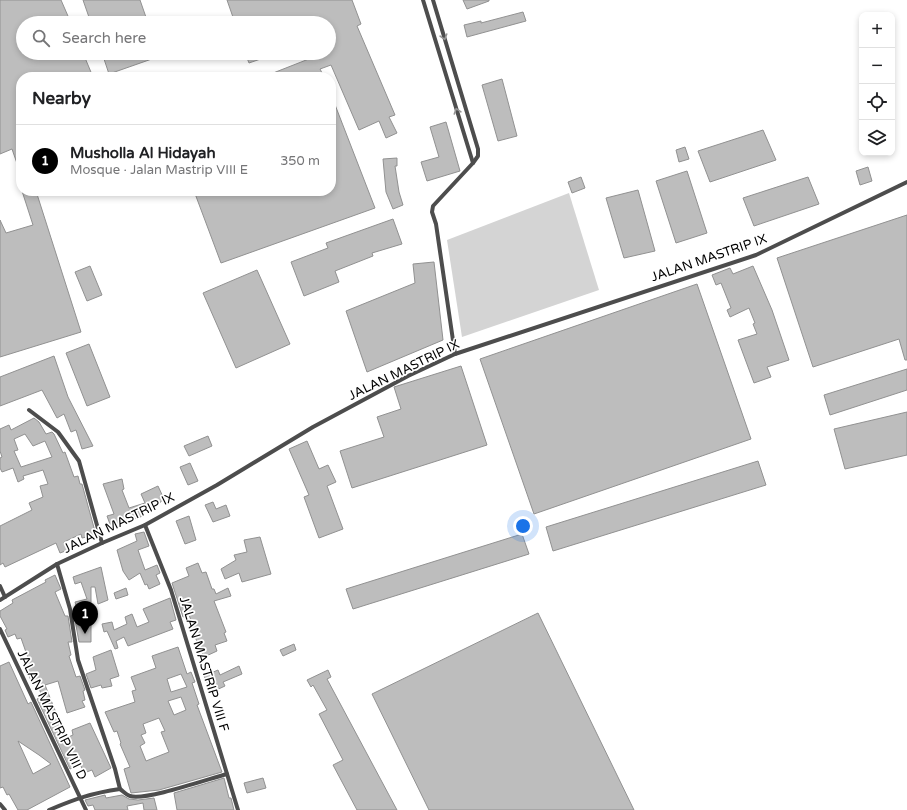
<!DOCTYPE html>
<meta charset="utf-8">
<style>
:root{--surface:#fff;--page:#f2f2f2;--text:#202124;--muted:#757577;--line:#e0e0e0;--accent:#000}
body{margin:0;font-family:"Varela Round",sans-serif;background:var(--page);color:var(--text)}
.controls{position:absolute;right:12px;top:12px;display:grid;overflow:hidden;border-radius:8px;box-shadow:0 2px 6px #0003}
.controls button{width:36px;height:36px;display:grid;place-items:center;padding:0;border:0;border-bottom:1px solid var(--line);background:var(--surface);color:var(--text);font:20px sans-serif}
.you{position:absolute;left:523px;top:526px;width:14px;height:14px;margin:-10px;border:3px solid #fff;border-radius:50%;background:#1a73e8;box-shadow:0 0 0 6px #1a73e833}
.badge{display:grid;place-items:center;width:26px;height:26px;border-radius:50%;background:var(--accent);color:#fff;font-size:13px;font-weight:700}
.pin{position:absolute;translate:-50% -33px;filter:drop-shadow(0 1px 2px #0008)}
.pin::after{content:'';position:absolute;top:21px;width:14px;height:12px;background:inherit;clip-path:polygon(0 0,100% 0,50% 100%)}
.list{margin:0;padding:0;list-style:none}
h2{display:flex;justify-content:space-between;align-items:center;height:52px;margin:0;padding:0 16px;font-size:17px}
h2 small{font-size:13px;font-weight:400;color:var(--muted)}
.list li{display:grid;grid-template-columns:26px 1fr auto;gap:12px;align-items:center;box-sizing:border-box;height:72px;padding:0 16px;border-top:1px solid var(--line)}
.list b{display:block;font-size:15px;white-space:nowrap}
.list p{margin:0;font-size:13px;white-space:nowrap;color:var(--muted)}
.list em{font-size:13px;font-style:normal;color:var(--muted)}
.icon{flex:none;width:22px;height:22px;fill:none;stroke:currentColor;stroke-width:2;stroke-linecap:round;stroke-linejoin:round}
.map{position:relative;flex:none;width:907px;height:810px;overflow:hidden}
.search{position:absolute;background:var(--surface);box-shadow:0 2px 6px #0003;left:16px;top:16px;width:320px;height:44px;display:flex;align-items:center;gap:10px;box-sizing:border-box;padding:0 14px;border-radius:22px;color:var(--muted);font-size:15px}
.panel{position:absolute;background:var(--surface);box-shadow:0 2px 6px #0003;left:16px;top:72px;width:320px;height:124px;border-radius:16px}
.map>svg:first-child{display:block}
.green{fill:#d4d4d4}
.building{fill:#bdbdbd;stroke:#919191;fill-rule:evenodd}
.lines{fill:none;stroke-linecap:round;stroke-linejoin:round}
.street{stroke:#4d4d4d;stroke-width:4}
.oneway{stroke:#949494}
.labels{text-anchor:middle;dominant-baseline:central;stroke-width:3.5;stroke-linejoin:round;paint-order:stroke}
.street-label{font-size:13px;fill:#000;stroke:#fff}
</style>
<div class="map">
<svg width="907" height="810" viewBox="0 0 907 810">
<rect width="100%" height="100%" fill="#fff"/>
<!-- green -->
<polygon class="green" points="569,193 599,290 462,337 447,240"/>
<!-- building -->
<g class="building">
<polygon points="0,0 61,0 71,23 23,23 23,53 83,53 93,77 21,77 20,172 12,149 0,154"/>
<polygon points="83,0 140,0 148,23 91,23"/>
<polygon points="227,0 352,0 361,24 357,26 395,115 389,117 397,133 386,138 379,121 359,130 331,65 320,69 324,77 263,77 324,53 329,53 329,46 334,44 329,30 329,23 235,23"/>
<polygon points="463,0 489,0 489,1 467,9"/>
<polygon points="523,12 526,21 467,37 464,25 481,21 481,23"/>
<polygon points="102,53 165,53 166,54 109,74"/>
<polygon points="245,53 274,53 275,54 249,63"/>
<polygon points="502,79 517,136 498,141 482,85"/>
<polygon points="332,97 375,208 221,263 194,191 331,191"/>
<polygon points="446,122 460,171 427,181 421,162 439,157 430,127"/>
<polygon points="763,130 776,160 710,182 698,151"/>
<polygon points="685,147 689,159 679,162 676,150"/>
<polygon points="397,158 397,166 395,166 399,192 403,205 393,209 386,192 383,159"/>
<polygon points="868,167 872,181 860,185 856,171"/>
<polygon points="687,171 707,233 676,243 656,181"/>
<polygon points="581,177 585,188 572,193 568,182"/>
<polygon points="808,177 819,204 754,226 743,198"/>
<polygon points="638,190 655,251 624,258 606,198"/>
<polygon points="22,191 36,191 81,332 0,357 0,220 6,233 33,225"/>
<polygon points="907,215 907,360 905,360 899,339 813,367 777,258"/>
<polygon points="393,219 402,244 372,253 373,256 335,271 339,282 304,296 291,262 328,248 326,243"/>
<polygon points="434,262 443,340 367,372 346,311 415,283 413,264"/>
<polygon points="90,266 102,295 87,301 75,272"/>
<polygon points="753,266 772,310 789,360 767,367 771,377 754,383 738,340 757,334 753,324 755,323 749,308 730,317 727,310 731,308 721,283 716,285 712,275 730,268 733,274"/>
<polygon points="257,270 290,344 236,368 203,293"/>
<polygon points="697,284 751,439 534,514 480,359"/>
<polygon points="89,344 110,397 87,406 66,353"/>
<polygon points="54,356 68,397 93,446 82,449 76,430 71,432 64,414 57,418 42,390 0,406 0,377"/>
<polygon points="461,366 487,445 352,488 340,451 384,437 377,417 401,409 394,387"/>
<polygon points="907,369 907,390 830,415 824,395"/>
<polygon points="907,412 907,455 845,469 834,429"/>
<path d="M34 418 39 422 46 434 52 432 54 434 63 453 65 452 74 477 78 476 80 484H82L96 535 82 538 81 534 64 542 68 550 60 553 56 543 5 567 3 563 0 565V526L32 510 29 503 43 497 40 486 48 484 43 470 23 476 24 479 18 482 13 468 2 472 0 468V458L2 457 0 451V429L9 425 11 430ZM25 434 33 446 45 441 52 457 21 467 14 451 18 450 14 439Z"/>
<polygon points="208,436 212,446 189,456 184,446"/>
<polygon points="307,441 319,469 328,465 336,482 327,486 343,529 319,538 304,497 309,495 289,449"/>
<polygon points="758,461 766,485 553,551 546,527"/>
<polygon points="190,463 198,481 188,485 180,467"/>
<polygon points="122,479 124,489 122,490 129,508 145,503 141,494 158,486 164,499 161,501 161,502 142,512 143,516 111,527 107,516 114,514 103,484"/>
<polygon points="213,502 216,509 226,505 230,516 213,522 205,505"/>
<polygon points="189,516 196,540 185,544 176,521"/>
<polygon points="144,532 149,546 138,550 145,570 157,565 160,573 156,575 160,584 149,589 147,584 145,585 140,573 129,580 123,571 117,550 137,541 135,534"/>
<polygon points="522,534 529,554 353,609 346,589"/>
<polygon points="260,537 271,574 242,582 239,573 225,579 221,569 236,560 234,555 247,552 244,540"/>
<polygon points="198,563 202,573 206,572 212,589 214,589 216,594 228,588 231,596 214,601 226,632 224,633 227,641 215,645 217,651 204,657 195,637 197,636 189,615 183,617 172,583 189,576 186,568"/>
<polygon points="101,567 108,600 98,604 95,587 91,587 91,642 79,642 74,614 78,612 75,602 87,599 81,582 75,584 73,577"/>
<polygon points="55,575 61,589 55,592 65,616 68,616 72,642 68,642 71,655 69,656 76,677 80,676 85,690 83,691 85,700 82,701 85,707 67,713 58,681 45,685 66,738 73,735 72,730 90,723 111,768 95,777 92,770 84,773 80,764 70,769 37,699 42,697 36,679 31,681 24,660 28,658 21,638 17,639 15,634 8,637 5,630 7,629 0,616 0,611 13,603 12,600 46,582 45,580"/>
<polygon points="126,588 128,595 116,599 114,593"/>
<polygon points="170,598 176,620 170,622 173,629 128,646 124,637 116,641 118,648 115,649 107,631 104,632 102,624 112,622 114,630 127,624 125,617 132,614 137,627 149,622 143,609"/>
<polygon points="538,613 634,810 429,810 372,694"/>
<polygon points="294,644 296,650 283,656 280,650"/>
<path d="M178 647 187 674 191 672 195 682 192 683 199 704 197 705 222 772 159 790 131 793 124 769 130 767 120 744 121 743 117 731 114 732 105 712 135 702 132 691 136 690 131 677 156 668 152 656ZM181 674 187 687 171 692 167 679ZM181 697 186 710 174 715 168 701ZM159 718 165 731 161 732 169 752 146 761 140 746 145 743 141 735 146 733 143 724Z"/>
<polygon points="111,650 119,676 110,679 112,686 102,688 101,685 91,688 86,674 96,670 93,657"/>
<path d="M9 662 28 704 31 702 70 787 27 810H18L9 794 7 795 3 787 0 788V666ZM18 741 39 755 51 764 33 774Z"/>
<polygon points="239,666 242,674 223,682 225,686 212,692 204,676 218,670 220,675"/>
<polygon points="328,670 331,677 327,679 397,810 357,810 333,765 343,760 319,714 327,710 313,685 311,687 307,680"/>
<polygon points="224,778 229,798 231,798 234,810 177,810 174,793"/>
<polygon points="263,778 266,788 247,793 244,783"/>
<polygon points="105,795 106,798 122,795 129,799 138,800 154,798 157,810 144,810 143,803 127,806 128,810 95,810 93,805 88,806 85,800"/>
</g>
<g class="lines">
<!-- street -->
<g class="street">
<polyline points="423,0 473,163"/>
<polyline points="433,0 478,149 478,156 473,163 433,206 432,212 436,224 455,354"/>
<polyline points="29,410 58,432 79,461 102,543"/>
<polyline points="145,525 171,590 238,810"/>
<polyline points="57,564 70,609 78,660 115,769 120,789"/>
<polyline points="0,586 5,597"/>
<polyline points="0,600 57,564 102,543 145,525 217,485 313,427 408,376 455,354 756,255 907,182"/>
<polyline points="0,629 86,810"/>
<polyline points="0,804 5,810"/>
<path d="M49 810C75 799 92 793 120 789 123 791 126 795 130 796 145 801 208 779 227 774"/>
</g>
</g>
<!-- one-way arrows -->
<defs><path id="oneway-chevron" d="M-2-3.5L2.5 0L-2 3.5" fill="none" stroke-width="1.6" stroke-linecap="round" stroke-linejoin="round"/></defs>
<g class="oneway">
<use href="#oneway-chevron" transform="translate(444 37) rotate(73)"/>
<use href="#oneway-chevron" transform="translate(457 111) rotate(-108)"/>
</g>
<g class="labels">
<!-- street labels -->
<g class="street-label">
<text transform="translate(709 258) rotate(-19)">JALAN MASTRIP IX</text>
<text transform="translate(404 370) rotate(-26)">JALAN MASTRIP IX</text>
<text transform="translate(119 523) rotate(-26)">JALAN MASTRIP IX</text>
<text transform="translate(204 664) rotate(73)">JALAN MASTRIP VIII F</text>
<text transform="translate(52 715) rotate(64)">JALAN MASTRIP VIII D</text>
</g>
</g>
</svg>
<div class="controls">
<button>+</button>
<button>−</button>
<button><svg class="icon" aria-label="locate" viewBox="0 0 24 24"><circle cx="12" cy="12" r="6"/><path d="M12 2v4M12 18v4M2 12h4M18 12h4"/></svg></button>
<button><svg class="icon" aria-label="layers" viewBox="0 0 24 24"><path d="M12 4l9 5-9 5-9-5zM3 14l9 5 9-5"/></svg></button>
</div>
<div class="you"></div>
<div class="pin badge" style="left:85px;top:634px">1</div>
<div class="search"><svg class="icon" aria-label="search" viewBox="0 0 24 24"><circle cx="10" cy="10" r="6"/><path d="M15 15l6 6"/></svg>Search here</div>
<section class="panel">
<h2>Nearby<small></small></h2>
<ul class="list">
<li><span class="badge">1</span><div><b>Musholla Al Hidayah</b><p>Mosque · Jalan Mastrip VIII E</p></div><em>350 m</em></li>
</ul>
</section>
</div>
